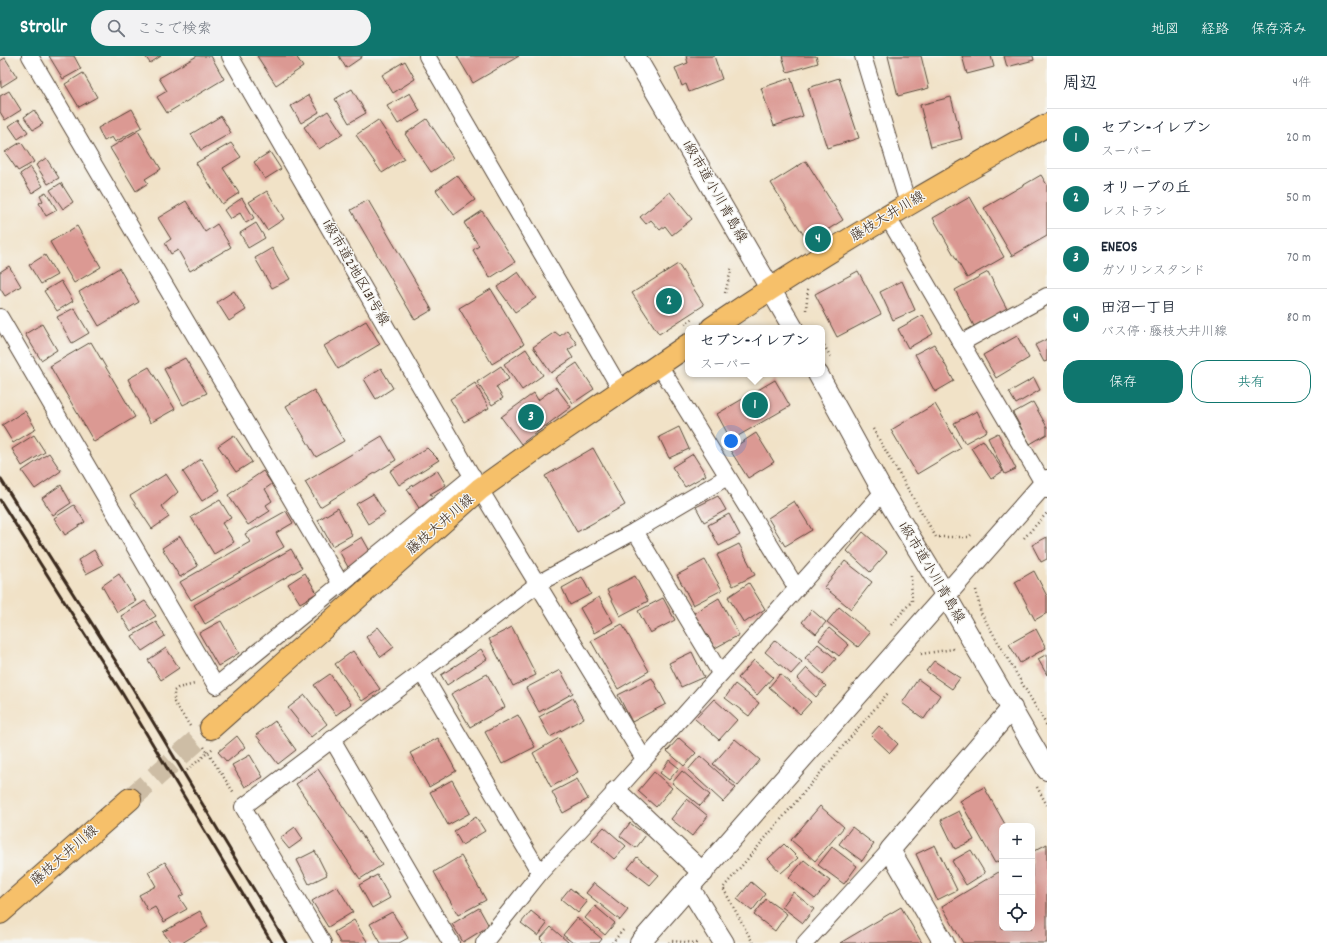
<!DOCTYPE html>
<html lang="ja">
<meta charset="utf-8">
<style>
:root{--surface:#fff;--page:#f2f2f3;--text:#1f2937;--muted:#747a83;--line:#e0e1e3;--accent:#0f766e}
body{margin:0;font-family:Dekko,"Klee One",sans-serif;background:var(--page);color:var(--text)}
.controls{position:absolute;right:12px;bottom:12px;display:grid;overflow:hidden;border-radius:8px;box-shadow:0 4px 16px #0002}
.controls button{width:36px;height:36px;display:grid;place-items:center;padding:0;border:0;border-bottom:1px solid var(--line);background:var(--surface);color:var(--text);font:20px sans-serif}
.you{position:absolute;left:731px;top:385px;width:14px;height:14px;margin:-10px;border:3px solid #fff;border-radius:50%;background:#1a73e8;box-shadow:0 0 0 6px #1a73e833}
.badge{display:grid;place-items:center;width:26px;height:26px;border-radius:50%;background:var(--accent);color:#fff;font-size:13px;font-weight:700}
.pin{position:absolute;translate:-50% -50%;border:2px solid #fff;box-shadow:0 1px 4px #0006}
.popup{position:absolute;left:685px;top:269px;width:140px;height:52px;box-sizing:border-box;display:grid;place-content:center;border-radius:8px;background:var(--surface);filter:drop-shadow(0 1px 3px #0005);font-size:13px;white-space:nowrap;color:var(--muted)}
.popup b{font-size:15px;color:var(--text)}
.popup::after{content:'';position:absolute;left:50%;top:100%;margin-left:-8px;border:8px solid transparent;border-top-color:var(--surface)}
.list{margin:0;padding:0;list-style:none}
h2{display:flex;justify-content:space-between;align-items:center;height:52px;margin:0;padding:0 16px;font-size:17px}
h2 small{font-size:13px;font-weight:400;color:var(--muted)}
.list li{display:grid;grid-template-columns:26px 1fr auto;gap:12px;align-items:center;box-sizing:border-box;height:60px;padding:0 16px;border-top:1px solid var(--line)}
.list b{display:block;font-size:15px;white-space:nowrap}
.list p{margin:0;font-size:13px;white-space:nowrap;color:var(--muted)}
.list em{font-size:13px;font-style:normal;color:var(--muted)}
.actions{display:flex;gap:8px;padding:12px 16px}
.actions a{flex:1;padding:9px 0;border:1px solid var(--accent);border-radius:16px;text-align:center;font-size:14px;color:var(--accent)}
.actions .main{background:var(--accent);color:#fff}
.icon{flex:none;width:22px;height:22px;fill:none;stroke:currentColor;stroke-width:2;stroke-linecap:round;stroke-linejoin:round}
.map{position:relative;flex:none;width:1047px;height:887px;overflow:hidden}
header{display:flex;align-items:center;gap:24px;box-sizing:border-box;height:56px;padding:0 20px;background:var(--accent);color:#fff}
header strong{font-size:19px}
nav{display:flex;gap:22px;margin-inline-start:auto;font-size:14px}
.search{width:280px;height:36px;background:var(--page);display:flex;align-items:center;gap:10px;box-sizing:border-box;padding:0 14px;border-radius:22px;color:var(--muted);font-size:15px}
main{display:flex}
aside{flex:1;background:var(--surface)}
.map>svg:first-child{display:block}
.building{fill:#db9993}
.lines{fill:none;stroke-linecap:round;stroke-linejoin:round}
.primary-tunnel{stroke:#cdbda5;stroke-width:22;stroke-dasharray:22 11;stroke-linecap:butt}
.minor-casing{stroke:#564637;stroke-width:18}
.tertiary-casing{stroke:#564637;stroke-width:22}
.primary-casing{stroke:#564637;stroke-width:24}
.path{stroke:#564637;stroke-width:2.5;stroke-dasharray:1 3;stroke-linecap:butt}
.minor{stroke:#fff;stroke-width:16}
.tertiary{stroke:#fff;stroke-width:20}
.primary{stroke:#f6c06b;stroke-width:22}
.rail{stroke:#3b2a1e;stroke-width:3}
.labels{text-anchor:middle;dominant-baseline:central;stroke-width:3;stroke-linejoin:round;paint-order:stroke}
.street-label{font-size:14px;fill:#3b2a1e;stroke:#f6f6f2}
</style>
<header>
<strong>Strollr</strong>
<div class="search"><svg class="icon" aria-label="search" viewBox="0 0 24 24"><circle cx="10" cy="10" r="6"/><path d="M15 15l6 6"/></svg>ここで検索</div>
<nav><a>地図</a><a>経路</a><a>保存済み</a></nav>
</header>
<main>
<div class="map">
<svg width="1047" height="887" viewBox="0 0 1047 887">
<rect width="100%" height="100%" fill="#f6f6f2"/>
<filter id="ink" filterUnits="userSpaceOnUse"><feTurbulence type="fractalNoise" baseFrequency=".025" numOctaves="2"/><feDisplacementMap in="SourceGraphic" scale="8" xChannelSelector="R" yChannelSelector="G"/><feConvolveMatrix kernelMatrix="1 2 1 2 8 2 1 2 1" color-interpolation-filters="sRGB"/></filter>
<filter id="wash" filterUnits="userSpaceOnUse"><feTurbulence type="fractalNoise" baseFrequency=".012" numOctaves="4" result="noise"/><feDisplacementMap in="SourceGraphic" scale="16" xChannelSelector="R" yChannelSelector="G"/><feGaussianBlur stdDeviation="0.9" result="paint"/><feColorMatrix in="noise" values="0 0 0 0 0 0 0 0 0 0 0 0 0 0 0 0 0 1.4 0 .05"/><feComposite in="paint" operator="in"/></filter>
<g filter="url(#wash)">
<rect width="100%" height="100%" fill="#f1e2c7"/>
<g id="blocks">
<!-- building -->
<g class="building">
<polygon points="49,0 74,0 81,13 63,23"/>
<polygon points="145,0 161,0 150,7"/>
<polygon points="197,0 211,0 224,23 167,57 157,41 167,35 159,22"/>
<polygon points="257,0 296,0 303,11 276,29"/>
<polygon points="339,0 362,0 362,1 346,12"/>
<polygon points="457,0 519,0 473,27"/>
<polygon points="686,0 714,0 722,23 689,36 686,28 682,30 675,12 688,7"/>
<polygon points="782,0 816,0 818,7 787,16"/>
<polygon points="888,0 921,0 929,32 898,40"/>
<polygon points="962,0 991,0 994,11 967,18"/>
<polygon points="1004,0 1033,0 1034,4 1007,11"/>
<polygon points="5,2 17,21 1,31 0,5"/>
<polygon points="405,5 415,23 393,37 382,19"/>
<polygon points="83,17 97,41 79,51 65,28"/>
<polygon points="791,22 803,60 774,70 761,32"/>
<polygon points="839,22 859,82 827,92 808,32"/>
<polygon points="352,33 366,57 349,67 335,43"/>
<polygon points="9,35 21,54 5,64 0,56 0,40"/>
<polygon points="410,37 420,55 398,68 387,50"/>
<polygon points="309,39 319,56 301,67 291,50"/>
<polygon points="951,41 962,83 931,91 920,49"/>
<polygon points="132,53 142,71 115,86 112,81 104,85 98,72"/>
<polygon points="34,54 43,68 33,74 24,61"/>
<polygon points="328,55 343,78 319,93 304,71"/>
<polygon points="221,60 231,77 201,94 191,78"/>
<polygon points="19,63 28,76 18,83 9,70"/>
<polygon points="427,63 453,102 431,116 405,78"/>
<polygon points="378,64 404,103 382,117 356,79"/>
<polygon points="138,75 161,113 145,123 148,127 136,135 110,92"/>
<polygon points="21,86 34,106 18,115 5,96"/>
<polygon points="231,87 241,101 223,112 239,137 222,148 196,107"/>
<polygon points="270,96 281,113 265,123 254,106"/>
<polygon points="46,102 59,122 48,128 36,109"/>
<polygon points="806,105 843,164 808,186 771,127"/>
<polygon points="30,111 43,130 32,137 20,118"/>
<polygon points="457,119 475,144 454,159 436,134"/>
<polygon points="1041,119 1047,129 1047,180 1012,200 984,152"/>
<polygon points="61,127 73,146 63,153 50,134"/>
<polygon points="267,135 284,163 267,174 249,146"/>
<polygon points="46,136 57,154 46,160 39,147 43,145 40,139"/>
<polygon points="670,136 692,163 672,179 665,170 660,174 651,164 646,168 640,161"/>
<polygon points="970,141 1004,201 967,222 933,162"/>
<polygon points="242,142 254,162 246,167 240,157 230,163 224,154"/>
<polygon points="368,144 432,254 415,264 351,154"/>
<polygon points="186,145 205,176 217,168 231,191 190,215 178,194 171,198 165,187 171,183 158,162"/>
<polygon points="482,155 515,206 490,222 473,194 479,190 464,167"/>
<polygon points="256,167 265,182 248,192 240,177"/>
<polygon points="77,170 101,211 74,227 50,186"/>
<polygon points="272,192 290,223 272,232 255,202"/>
<polygon points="45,199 57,219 41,228 29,209"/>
<polygon points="678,208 704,249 659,278 632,237"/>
<polygon points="9,210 21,230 5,240 0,232 0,216"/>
<polygon points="119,212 139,246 99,270 79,236"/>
<polygon points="858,215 881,258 837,281 815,238"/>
<polygon points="518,216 536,242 515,256 497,231"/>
<polygon points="988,216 1007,253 974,270 955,234"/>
<polygon points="61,225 73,245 57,255 44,235"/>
<polygon points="902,225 915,254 893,264 880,236"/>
<polygon points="491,233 524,288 492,308 459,252"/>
<polygon points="234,235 246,254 229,265 217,246"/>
<polygon points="74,252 89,277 72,287 57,261"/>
<polygon points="923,259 933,278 908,292 898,273"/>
<polygon points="366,265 380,288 338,313 324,290"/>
<polygon points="42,268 57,294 41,304 25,278"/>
<polygon points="567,274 577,288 568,294 573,302 551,317 533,291 555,276 560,280"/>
<polygon points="1017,280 1029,302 996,322 983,299"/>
<polygon points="1047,283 1047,305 1044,306 1035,289"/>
<polygon points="91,286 135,361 94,386 50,310"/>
<polygon points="934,288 954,325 935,336 915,298"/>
<polygon points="526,293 543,319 522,334 504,308"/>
<polygon points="185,302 207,337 183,349 164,313"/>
<polygon points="577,307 594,333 573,347 555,322"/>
<polygon points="501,310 509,323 496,331 503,342 492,349 477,326"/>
<polygon points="149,311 175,353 150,367 128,323"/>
<polygon points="381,312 393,332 376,343 364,323"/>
<polygon points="1034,322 1040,334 1016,348 1009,336"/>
<polygon points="775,324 790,350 731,384 717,358"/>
<polygon points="475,327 489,352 464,366 450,343"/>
<polygon points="556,331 571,351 521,388 501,361 534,337 538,344"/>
<polygon points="314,334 344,385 316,401 286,350"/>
<polygon points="1033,346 1047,371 1047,378 1030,388 1013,357"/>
<polygon points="935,348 961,392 917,418 891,374"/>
<polygon points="25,355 36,373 13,387 2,369"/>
<polygon points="977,355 987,375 965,387 954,367"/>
<polygon points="679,371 689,393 669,402 659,381"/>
<polygon points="756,377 774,406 748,422 730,394"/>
<polygon points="998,377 1016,413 1005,418 988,382"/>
<polygon points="34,379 45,396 22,410 12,393"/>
<polygon points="234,379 252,406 236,416 218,390"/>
<polygon points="382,380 396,404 320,451 305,426"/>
<polygon points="983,384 1003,415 991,423 971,392"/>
<polygon points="427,392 439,404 399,429 390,415"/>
<polygon points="593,392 625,449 577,476 545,420"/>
<polygon points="49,397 61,415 35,433 22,415"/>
<polygon points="693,398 706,419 685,431 672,411"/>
<polygon points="201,403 220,434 202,445 183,416"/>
<polygon points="437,414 446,429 430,438 436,441 419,452 407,433"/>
<polygon points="263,415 272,428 265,433 272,445 266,449 270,455 248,469 228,439"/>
<polygon points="166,418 178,436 162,450 169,461 152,473 130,440"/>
<polygon points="61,429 71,447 53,459 42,442"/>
<polygon points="373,438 385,457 368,468 356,448"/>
<polygon points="718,440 726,454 704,466 696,451"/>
<polygon points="220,444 231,462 222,467 234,486 214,498 191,461"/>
<polygon points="794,445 812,474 785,490 768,462"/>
<polygon points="74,449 85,466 65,479 54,462"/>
<polygon points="338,452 352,479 332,490 318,464"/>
<polygon points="286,455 293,467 276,477 284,491 191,544 180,526 250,486 245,478"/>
<polygon points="729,458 740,479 719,490 708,469"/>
<polygon points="863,476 887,497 870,516 847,495"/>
<polygon points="180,480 198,510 180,521 162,492"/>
<polygon points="362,481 371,497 348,511 339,495"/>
<polygon points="1047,481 1047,503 1041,506 1032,489"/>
<polygon points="739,488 755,519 733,530 717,499"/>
<polygon points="291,493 302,512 205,568 194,549"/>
<polygon points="94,494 103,509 86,518 78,504"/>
<polygon points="705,504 722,534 693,549 677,519"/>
<polygon points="845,505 872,526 851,553 824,531"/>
<polygon points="1034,515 1047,540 1047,557 1035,564 1015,526"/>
<polygon points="305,517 317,537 300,547 288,528"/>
<polygon points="119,518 136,545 117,556 102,530"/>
<polygon points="635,520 648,545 620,560 607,534"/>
<polygon points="582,521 591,538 570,549 562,532"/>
<polygon points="749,527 765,553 744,567 728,541"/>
<polygon points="599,541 613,566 594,577 580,552"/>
<polygon points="663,542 675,564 650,577 638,555"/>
<polygon points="719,542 739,579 715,592 694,557"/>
<polygon points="145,545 156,560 131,575 121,560"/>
<polygon points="839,551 870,577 858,591 827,566"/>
<polygon points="812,554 826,566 816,578 802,566"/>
<polygon points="221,565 239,597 218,610 199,577"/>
<polygon points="156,566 165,580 142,595 132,580"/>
<polygon points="622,568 649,615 618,633 591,585"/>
<polygon points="378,571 394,591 381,601 366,581"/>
<polygon points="512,571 536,619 513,630 489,583"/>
<polygon points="829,572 849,589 839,600 819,584"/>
<polygon points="1036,573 1046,592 1020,607 1009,588"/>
<polygon points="775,584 802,606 791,618 765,596"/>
<polygon points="818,588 836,603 823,618 805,602"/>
<polygon points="166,592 179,612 161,624 148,604"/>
<polygon points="481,593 487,603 447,629 441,619"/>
<polygon points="353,595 380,633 362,645 335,608"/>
<polygon points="692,596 704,621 681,631 669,607"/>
<polygon points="1047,598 1047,619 1038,603"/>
<polygon points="754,604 773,621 757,639 738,622"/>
<polygon points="934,605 960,622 952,633 926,615"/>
<polygon points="807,612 826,630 816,641 797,623"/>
<polygon points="560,614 573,637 539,656 526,632"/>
<polygon points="330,618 351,648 336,659 314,629"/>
<polygon points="487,618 505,651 470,671 451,638"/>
<polygon points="780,618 811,646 800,658 769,631"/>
<polygon points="652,622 666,648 632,666 618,639"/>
<polygon points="918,623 940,639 924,663 902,647"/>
<polygon points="735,628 759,647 749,660 725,642"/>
<polygon points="305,639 327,668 311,681 288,652"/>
<polygon points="573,642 584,662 550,681 539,661"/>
<polygon points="714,643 737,664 719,684 695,663"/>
<polygon points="518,659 535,691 502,708 485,676"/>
<polygon points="275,665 296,694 278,708 256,679"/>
<polygon points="879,670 898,688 890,697 871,679"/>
<polygon points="237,680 245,691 227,706 218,696"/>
<polygon points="438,682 456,715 429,731 410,697"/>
<polygon points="559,682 578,716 551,731 533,697"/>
<polygon points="679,682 696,697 684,710 667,695"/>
<polygon points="735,683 760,704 738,730 713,708"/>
<polygon points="250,699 263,721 245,731 232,709"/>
<polygon points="700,700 736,732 723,746 688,714"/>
<polygon points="669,704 679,712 669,724 660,717"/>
<polygon points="318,713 382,809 360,823 296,728"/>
<polygon points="682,715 710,739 700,750 672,727"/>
<polygon points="654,716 672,732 656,751 638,735"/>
<polygon points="577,723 588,743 563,757 552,736"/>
<polygon points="452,724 470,757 448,769 430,736"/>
<polygon points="984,731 1006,770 1002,770 1002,803 995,807 960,745"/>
<polygon points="687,743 708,760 692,780 671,763"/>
<polygon points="820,750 844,771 815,805 791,784"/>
<polygon points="959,755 974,784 955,793 941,764"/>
<polygon points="476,761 485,775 462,789 454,775"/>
<polygon points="630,767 646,779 636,792 620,780"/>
<polygon points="295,771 303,783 289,793 280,782"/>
<polygon points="604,771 626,790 614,803 592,784"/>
<polygon points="852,771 874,788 862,805 839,788"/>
<polygon points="784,788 798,802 781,817 768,803"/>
<polygon points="1047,788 1047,887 963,887 942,850 1002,814 1002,872 1032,872 1032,796"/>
<polygon points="935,789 957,834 937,844 916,798"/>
<polygon points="832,791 857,810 844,828 818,809"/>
<polygon points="971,794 985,817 966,829 952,805"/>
<polygon points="315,795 327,819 309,828 297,804"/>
<polygon points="461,800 486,844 458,859 434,816"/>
<polygon points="637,801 659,819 650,829 628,812"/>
<polygon points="804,804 830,825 815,843 789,822"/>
<polygon points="165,806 184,838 179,841 187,853 164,866 155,851 148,855 139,839 156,830 148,816"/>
<polygon points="377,819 390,842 372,852 359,829"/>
<polygon points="751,826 765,838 752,855 737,843"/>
<polygon points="594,827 628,854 620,864 586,837"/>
<polygon points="337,830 353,856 328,871 312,845"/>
<polygon points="570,832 587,846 578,857 561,843"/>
<polygon points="793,836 814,853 803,867 782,851"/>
<polygon points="766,843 787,858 775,875 754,859"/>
<polygon points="595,850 615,867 605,879 585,862"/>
<polygon points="901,851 922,887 840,887"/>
<polygon points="479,852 489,870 463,886 452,868"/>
<polygon points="200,855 208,871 182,887 171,887 163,876"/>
<polygon points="531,855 547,868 538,880 521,867"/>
<polygon points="392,856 408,882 399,887 381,887 370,868"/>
<polygon points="577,862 602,883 599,887 573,887 563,879"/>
<polygon points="354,864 368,887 340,887 334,876"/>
<polygon points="551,871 569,887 544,887 540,883"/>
</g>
</g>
</g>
<g filter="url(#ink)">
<use href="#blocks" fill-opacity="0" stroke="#564637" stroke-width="1"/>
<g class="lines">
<!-- primary-tunnel -->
<polyline class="primary-tunnel" points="130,743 211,672"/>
<!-- minor casing -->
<g class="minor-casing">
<g id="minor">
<polyline points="30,0 341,528"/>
<polyline points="230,0 476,427 644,703"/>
<polyline points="427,0 621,334"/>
<polyline points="863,0 908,148"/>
<polyline points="887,160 1047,434"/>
<polyline points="0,261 216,630 473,420"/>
<polyline points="961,287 1047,240"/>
<polyline points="659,309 796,531"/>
<polyline points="635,475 720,617"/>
<polyline points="422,617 540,817"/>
<polyline points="332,683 451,887"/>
<polyline points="323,887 243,751 539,527 635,475 727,421"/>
<polyline points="484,887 540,817 616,735 883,436"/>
<polyline points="805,887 890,794"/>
</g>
</g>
<!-- tertiary casing -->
<g class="tertiary-casing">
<g id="tertiary">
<polyline points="635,0 793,272"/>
<polyline points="818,318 883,436 945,538 1047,714"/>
<polyline points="616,735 703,817"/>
<polyline points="689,831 724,887"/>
<polyline points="640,887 1047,424"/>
<polyline points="944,887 890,794 1012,652"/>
</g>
</g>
<!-- primary casing -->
<g class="primary-casing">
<g id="primary">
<path d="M712 272C820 198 933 133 1047 69"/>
<polyline points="211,672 480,433 543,388 688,289"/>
<polyline points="0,857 130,743"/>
</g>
</g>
<!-- path -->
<g class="path">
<polyline points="725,237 732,211"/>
<polyline points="806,254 808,233"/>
<polyline points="685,268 694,262"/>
<polyline points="822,286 832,303"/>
<polyline points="873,373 936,481 969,481 971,479"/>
<polyline points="1024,482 1047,457"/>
<polyline points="976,534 981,557 1047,670"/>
<polyline points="891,569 912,545 911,520"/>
<polyline points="921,598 953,593 954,595"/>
<polyline points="190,670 174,646 174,635 178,632 195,628"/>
<polyline points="204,691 234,737"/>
<polyline points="184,717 213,692"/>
<polyline points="1037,731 1047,749"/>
<polyline points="612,887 624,873"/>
<polyline points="669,887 671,885 697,887"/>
<polyline points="753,887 723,832 888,637"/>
</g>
<!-- minor -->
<use href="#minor" class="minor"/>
<!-- tertiary -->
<use href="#tertiary" class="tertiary"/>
<!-- primary -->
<use href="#primary" class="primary"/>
<!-- rail -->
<g class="rail">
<polyline points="0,422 132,631 286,887"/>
<polyline points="0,444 122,637 272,887"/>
</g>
</g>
</g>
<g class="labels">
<!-- street labels -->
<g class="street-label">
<text transform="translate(714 136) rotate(60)">1級市道小川青島線</text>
<text transform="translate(888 161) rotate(-31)">藤枝大井川線</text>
<text transform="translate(355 217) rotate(60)">1級市道2地区131号線</text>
<text transform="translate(441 469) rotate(-41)">藤枝大井川線</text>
<text transform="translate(931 517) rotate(59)">1級市道小川青島線</text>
<text transform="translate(65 800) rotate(-41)">藤枝大井川線</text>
</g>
</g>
</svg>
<div class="controls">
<button>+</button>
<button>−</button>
<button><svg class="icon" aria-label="locate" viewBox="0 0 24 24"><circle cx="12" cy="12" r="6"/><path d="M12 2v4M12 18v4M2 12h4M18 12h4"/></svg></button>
</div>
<div class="you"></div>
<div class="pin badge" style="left:755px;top:349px">1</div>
<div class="popup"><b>セブン-イレブン</b>スーパー</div>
<div class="pin badge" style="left:669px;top:245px">2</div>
<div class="pin badge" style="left:531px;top:361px">3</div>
<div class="pin badge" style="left:818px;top:183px">4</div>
</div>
<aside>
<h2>周辺<small>4件</small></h2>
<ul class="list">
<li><span class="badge">1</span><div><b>セブン-イレブン</b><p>スーパー</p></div><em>20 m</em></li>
<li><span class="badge">2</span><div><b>オリーブの丘</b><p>レストラン</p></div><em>50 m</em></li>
<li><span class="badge">3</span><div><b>ENEOS</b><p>ガソリンスタンド</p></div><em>70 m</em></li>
<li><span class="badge">4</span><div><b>田沼一丁目</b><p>バス停 · 藤枝大井川線</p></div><em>80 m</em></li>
</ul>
<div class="actions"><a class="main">保存</a><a>共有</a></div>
</aside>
</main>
